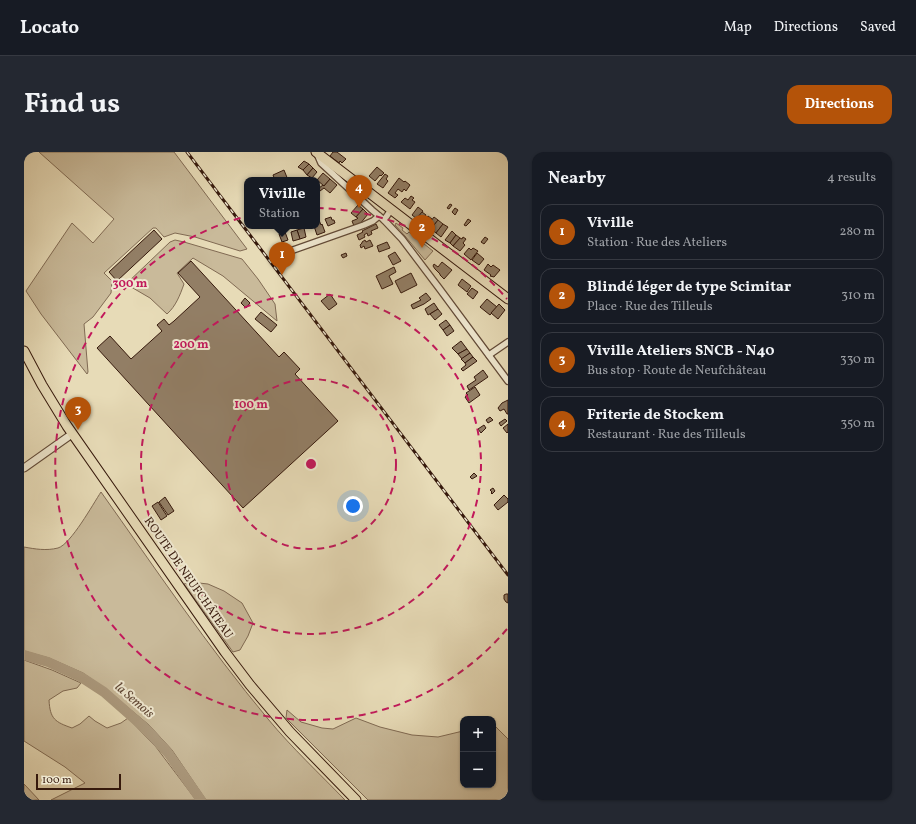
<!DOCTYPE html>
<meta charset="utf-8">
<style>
:root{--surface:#171b24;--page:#242831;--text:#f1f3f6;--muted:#9ea1a6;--line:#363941;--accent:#b45309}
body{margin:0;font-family:Vollkorn,serif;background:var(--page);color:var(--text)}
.controls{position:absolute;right:12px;bottom:12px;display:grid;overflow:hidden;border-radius:8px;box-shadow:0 1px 3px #0004}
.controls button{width:36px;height:36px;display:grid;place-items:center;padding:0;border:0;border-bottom:1px solid var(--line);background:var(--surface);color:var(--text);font:20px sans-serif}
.scale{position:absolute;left:12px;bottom:10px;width:85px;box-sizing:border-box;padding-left:4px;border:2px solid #36190c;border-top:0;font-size:11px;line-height:14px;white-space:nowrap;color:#36190c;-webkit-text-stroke:3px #efe8d0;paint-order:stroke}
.you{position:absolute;left:329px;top:354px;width:14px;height:14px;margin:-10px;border:3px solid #fff;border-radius:50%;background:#1a73e8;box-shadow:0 0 0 6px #1a73e833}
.badge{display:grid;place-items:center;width:26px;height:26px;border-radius:50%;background:var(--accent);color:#fff;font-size:13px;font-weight:700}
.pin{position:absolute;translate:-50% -33px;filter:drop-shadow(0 1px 2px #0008)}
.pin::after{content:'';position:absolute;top:21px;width:14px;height:12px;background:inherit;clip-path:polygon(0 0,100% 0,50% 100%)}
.popup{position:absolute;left:220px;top:25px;width:76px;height:52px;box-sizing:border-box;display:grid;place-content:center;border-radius:8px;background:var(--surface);filter:drop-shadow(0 1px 3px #0005);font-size:13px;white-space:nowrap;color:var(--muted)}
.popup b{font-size:15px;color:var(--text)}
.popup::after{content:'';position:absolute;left:50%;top:100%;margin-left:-8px;border:8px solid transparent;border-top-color:var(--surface)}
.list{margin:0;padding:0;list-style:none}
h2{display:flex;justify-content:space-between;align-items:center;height:52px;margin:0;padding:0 16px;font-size:17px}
h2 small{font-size:13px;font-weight:400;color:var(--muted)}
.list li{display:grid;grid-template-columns:26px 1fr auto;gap:12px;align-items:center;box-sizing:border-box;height:56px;margin:0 8px 8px;padding:0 8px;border:1px solid var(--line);border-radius:12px}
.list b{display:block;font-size:15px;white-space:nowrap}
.list p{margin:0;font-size:13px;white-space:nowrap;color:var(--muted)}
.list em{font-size:13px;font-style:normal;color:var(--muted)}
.map{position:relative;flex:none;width:484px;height:648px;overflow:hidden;border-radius:12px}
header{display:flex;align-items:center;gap:24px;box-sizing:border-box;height:56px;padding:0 20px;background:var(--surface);border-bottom:1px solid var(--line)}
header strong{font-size:19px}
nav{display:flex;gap:22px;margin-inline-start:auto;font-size:14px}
.intro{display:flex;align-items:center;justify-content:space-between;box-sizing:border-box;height:96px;padding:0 24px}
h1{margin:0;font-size:28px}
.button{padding:10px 18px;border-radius:12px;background:var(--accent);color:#fff;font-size:14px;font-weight:700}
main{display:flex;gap:24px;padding:0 24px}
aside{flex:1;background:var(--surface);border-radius:12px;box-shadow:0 1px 3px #0004}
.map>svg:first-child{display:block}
.green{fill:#c9ba9a;stroke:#806a53}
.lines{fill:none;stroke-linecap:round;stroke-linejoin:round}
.river{stroke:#ab997d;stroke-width:10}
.building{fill:#927e65;stroke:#36190c}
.minor-casing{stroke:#624a37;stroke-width:8}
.tertiary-casing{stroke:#624a37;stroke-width:9}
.primary-casing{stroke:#36190c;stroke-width:11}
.minor{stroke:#efe8d0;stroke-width:5.5}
.tertiary{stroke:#efe8d0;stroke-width:7}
.primary{stroke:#e7dbb7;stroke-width:9}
.rail-casing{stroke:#36190c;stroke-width:3}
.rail{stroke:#efe8d0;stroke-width:1.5;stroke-dasharray:4.5;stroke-linecap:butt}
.ring{fill:none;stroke:#c2185b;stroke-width:2;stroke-dasharray:7 5}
.labels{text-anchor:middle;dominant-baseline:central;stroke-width:4;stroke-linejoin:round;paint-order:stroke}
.street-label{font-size:12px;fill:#36190c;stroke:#efe8d0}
.water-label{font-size:13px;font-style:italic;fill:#5f4634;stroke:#efe8d0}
.centre{fill:#c2185b;stroke:#efe8d0;stroke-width:2}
.ring-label{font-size:12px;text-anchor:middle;font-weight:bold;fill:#c2185b;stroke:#efe8d0;stroke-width:4;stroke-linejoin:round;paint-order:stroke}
</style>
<header>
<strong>Locato</strong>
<nav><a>Map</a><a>Directions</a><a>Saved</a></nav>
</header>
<div class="intro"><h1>Find us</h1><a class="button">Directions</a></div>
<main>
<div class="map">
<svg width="484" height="648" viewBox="0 0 484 648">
<rect width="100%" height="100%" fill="#e7dbb7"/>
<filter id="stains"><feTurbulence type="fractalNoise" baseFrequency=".005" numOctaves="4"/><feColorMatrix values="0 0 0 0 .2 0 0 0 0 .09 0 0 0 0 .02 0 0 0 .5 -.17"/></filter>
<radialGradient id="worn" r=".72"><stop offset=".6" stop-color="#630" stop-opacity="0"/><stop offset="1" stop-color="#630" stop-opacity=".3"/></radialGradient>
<!-- green -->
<g class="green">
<polygon points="15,0 150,0 223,97 216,99 171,85 151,81 140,85 132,76 129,76 80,121 88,129 87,141 69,165 60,172 64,220 63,222 17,162 2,139 48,71 69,91 90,67"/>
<polygon points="372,71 379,76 378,78 383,82 385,80 409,99 401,108 381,84 371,73"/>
<path d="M151 88 160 90 218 107 234 127 251 152 253 169 199 124 169 106 153 121 160 132C156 143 152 154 143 162L126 146 102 132 146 90Z"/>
<path d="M77 340C131 416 184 495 244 567 268 596 295 621 321 648H182L148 598 125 573 83 538 59 521 25 506 0 499V395C11 397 22 399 34 396 47 392 69 352 77 340Z"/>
<polygon points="166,430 184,432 200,439 218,451 229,471 224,484 216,498 209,500 160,432"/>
<path d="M0 508 28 518 57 531 53 536 39 539 25 548C26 567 31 570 48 576L56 572 65 564 71 569 83 576 97 571 104 566 132 595 172 648H27L61 631 41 615 0 589Z"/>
<polygon points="263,558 277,570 298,576 309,577 332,566 356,575 388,583 414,585 439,579 439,633 469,633 469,572 484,587 484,648 344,648 262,566"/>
<polygon points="0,632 1,633 15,648 0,648"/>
</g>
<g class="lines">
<!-- river -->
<polyline class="river" points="0,503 24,510 57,525 80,540 122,577 144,601 177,648"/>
</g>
<!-- building -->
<g class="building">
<polygon points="309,0 313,0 322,7 318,11 316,9 315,11 306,4"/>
<polygon points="280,9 285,12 279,18 274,15"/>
<polygon points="285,12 289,16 283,23 279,18"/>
<polygon points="353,15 360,21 357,24 356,23 351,29 345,24"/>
<polygon points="289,16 293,20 288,26 283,23"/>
<polygon points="260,18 264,28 251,28 249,23"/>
<polygon points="299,21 306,27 300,34 293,28"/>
<polygon points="361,22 364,24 362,27 364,29 359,36 353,32"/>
<polygon points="375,26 380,30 381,29 386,33 382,39 380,37 378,40 374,37 371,41 374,43 371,46 364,41"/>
<polygon points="306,27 313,33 306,41 300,36 296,39 295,36 299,33 300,34"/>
<polygon points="387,44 390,46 388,48 391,50 386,57 377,50 381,46 384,48"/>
<polygon points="426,52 428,53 425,57 423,56"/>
<polygon points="334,53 339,57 332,65 327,61"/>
<polygon points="394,55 399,59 393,67 388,63"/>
<polygon points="431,56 434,58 431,63 428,60"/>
<polygon points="339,57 344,62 336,72 330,74 328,69 333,67 334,66 332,65"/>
<polygon points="398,60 402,63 397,70 393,66"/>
<polygon points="404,64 408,67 403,74 398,71"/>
<polygon points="307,65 308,68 310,68 311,71 304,74 301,67"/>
<polygon points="410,65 414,68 407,77 403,74"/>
<polygon points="444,67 447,69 442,74 440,73"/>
<polygon points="293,68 295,68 297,73 298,72 301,80 293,83 290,74 293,74"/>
<polygon points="414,68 419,72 412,81 407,77"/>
<polygon points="352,72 354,76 347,79 348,82 344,84 343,81 340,83 341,85 335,88 333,83 339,80 338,79"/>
<polygon points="419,72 424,75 417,85 412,81"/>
<polygon points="280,76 282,85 276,87 273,78"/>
<polygon points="130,78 138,87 93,129 85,120"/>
<polygon points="273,78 276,87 269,89 267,80"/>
<polygon points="428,79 432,83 426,91 421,88"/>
<polygon points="261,80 264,88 258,90 255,82"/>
<polygon points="432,83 436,86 429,94 426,91"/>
<polygon points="439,85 442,87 439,91 441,93 436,99 429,94 436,86 438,87"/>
<polygon points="461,85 464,87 460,92 457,90"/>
<polygon points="341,88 342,90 346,88 349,94 341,97 340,94 337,96 336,93 338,91 338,90"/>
<polygon points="363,90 366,96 355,100 353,94"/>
<polygon points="445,96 447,98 449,96 454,99 447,108 440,102"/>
<polygon points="371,100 377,109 369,113 364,104"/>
<polygon points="322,101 323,104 319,106 317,103"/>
<polygon points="453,101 460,107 455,113 448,108"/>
<polygon points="167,109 255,205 260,200 276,217 271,222 314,269 219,356 73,196 86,184 107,207 138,179 133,173 140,167 145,173 150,169 176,145 154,121"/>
<polygon points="418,110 428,118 420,127 416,123 416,122 411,117 409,114 410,112 414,115"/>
<polygon points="464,112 467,115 469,113 476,118 470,125 466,124 467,123 460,118"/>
<polygon points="370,115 372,120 365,124 369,132 358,137 352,124"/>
<polygon points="387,121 393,133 377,141 371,129"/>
<polygon points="438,127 447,134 443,140 434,133"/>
<polygon points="448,136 454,140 449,147 443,142"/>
<polygon points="402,141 407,147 400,152 389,157 387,153 397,148 395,146"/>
<polygon points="306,142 313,152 305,158 297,149"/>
<polygon points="221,146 226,151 222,156 217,151"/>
<polygon points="463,147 473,155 466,163 456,155"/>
<polygon points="410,151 414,157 404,163 401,157"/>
<polygon points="475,152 481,158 474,167 467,161"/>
<polygon points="414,157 418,162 411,168 406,162"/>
<polygon points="237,160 253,173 247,180 231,167"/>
<polygon points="422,168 426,173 419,178 415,173"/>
<polygon points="426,173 430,179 423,184 419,178"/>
<polygon points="437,189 443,197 434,202 428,196"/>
<polygon points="443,197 446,201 438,207 434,202"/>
<polygon points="446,201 449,205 441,211 437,207"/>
<polygon points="449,205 453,209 439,219 437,217 442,213 441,211"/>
<polygon points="459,218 464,225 445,238 443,234 452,228 450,225"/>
<polygon points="451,235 456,243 445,251 441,245 444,243 442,241"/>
<polygon points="484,248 484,262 483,262 480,257 476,259 474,256 478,251"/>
<polygon points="466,265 469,268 464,271 462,268"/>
<polygon points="481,267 483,269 477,274 475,271"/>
<polygon points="484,272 484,280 483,281 479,276"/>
<polygon points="460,273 462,276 457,281 454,277"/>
<polygon points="450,321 453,324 448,327 446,325"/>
<polygon points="469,336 471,339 468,342 467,341 468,340 466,338"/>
<polygon points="480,343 484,347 484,350 474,358 470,353"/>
<polygon points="141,345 150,359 144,363 135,350"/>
<polygon points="134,350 143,364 137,368 128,354"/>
<polygon points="482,442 484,442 484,451 482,450 480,447 480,443"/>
</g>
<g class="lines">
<!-- minor casing -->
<g class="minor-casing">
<g id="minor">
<polyline points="294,4 297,11 348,58 360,68 378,87 415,136 484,229"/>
<polyline points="360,68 367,58"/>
<polyline points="255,103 340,73 349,69 355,64"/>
<polyline points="465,203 484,190"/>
</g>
</g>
<!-- tertiary casing -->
<g class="tertiary-casing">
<polyline id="tertiary" points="0,316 48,282"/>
</g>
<!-- primary casing -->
<g class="primary-casing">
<g id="primary">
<polyline points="292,0 484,147"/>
<polyline points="0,199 18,233 43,274 201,500 226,533 266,580 332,648"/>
</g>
</g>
<!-- minor -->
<use href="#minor" class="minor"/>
<!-- tertiary -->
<use href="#tertiary" class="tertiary"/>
<!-- primary -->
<use href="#primary" class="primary"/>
<!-- rail casing -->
<g class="rail-casing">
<polyline id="rail" points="163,0 484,423"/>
</g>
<!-- rail -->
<use href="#rail" class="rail"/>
</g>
<!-- distance rings -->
<g class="ring">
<circle cx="287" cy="312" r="85"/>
<circle cx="287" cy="312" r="170"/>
<path d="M483 477A256 256 0 1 1 483 147"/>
</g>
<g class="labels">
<!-- street labels -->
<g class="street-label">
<text transform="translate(164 426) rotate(55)">ROUTE DE NEUFCHÂTEAU</text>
</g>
<!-- water labels -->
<g class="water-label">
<text transform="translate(110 549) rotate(41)">la Semois</text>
</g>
</g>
<circle cx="287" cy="312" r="6" class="centre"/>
<g class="ring-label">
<text x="106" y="135">300 m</text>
<text x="167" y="196">200 m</text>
<text x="227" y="256">100 m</text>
</g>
<rect width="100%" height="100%" filter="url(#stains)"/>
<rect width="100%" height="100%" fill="url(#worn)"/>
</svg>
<div class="controls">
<button>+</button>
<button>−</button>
</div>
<div class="scale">100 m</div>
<div class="you"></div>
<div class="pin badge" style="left:258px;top:123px">1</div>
<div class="popup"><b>Viville</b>Station</div>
<div class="pin badge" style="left:398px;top:96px">2</div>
<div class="pin badge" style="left:54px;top:278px">3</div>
<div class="pin badge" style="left:335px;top:56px">4</div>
</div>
<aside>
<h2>Nearby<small>4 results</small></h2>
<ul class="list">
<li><span class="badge">1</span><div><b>Viville</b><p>Station · Rue des Ateliers</p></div><em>280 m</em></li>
<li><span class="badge">2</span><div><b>Blindé léger de type Scimitar</b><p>Place · Rue des Tilleuls</p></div><em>310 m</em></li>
<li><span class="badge">3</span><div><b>Viville Ateliers SNCB - N40</b><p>Bus stop · Route de Neufchâteau</p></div><em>330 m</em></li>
<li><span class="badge">4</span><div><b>Friterie de Stockem</b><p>Restaurant · Rue des Tilleuls</p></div><em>350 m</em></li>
</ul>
</aside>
</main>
